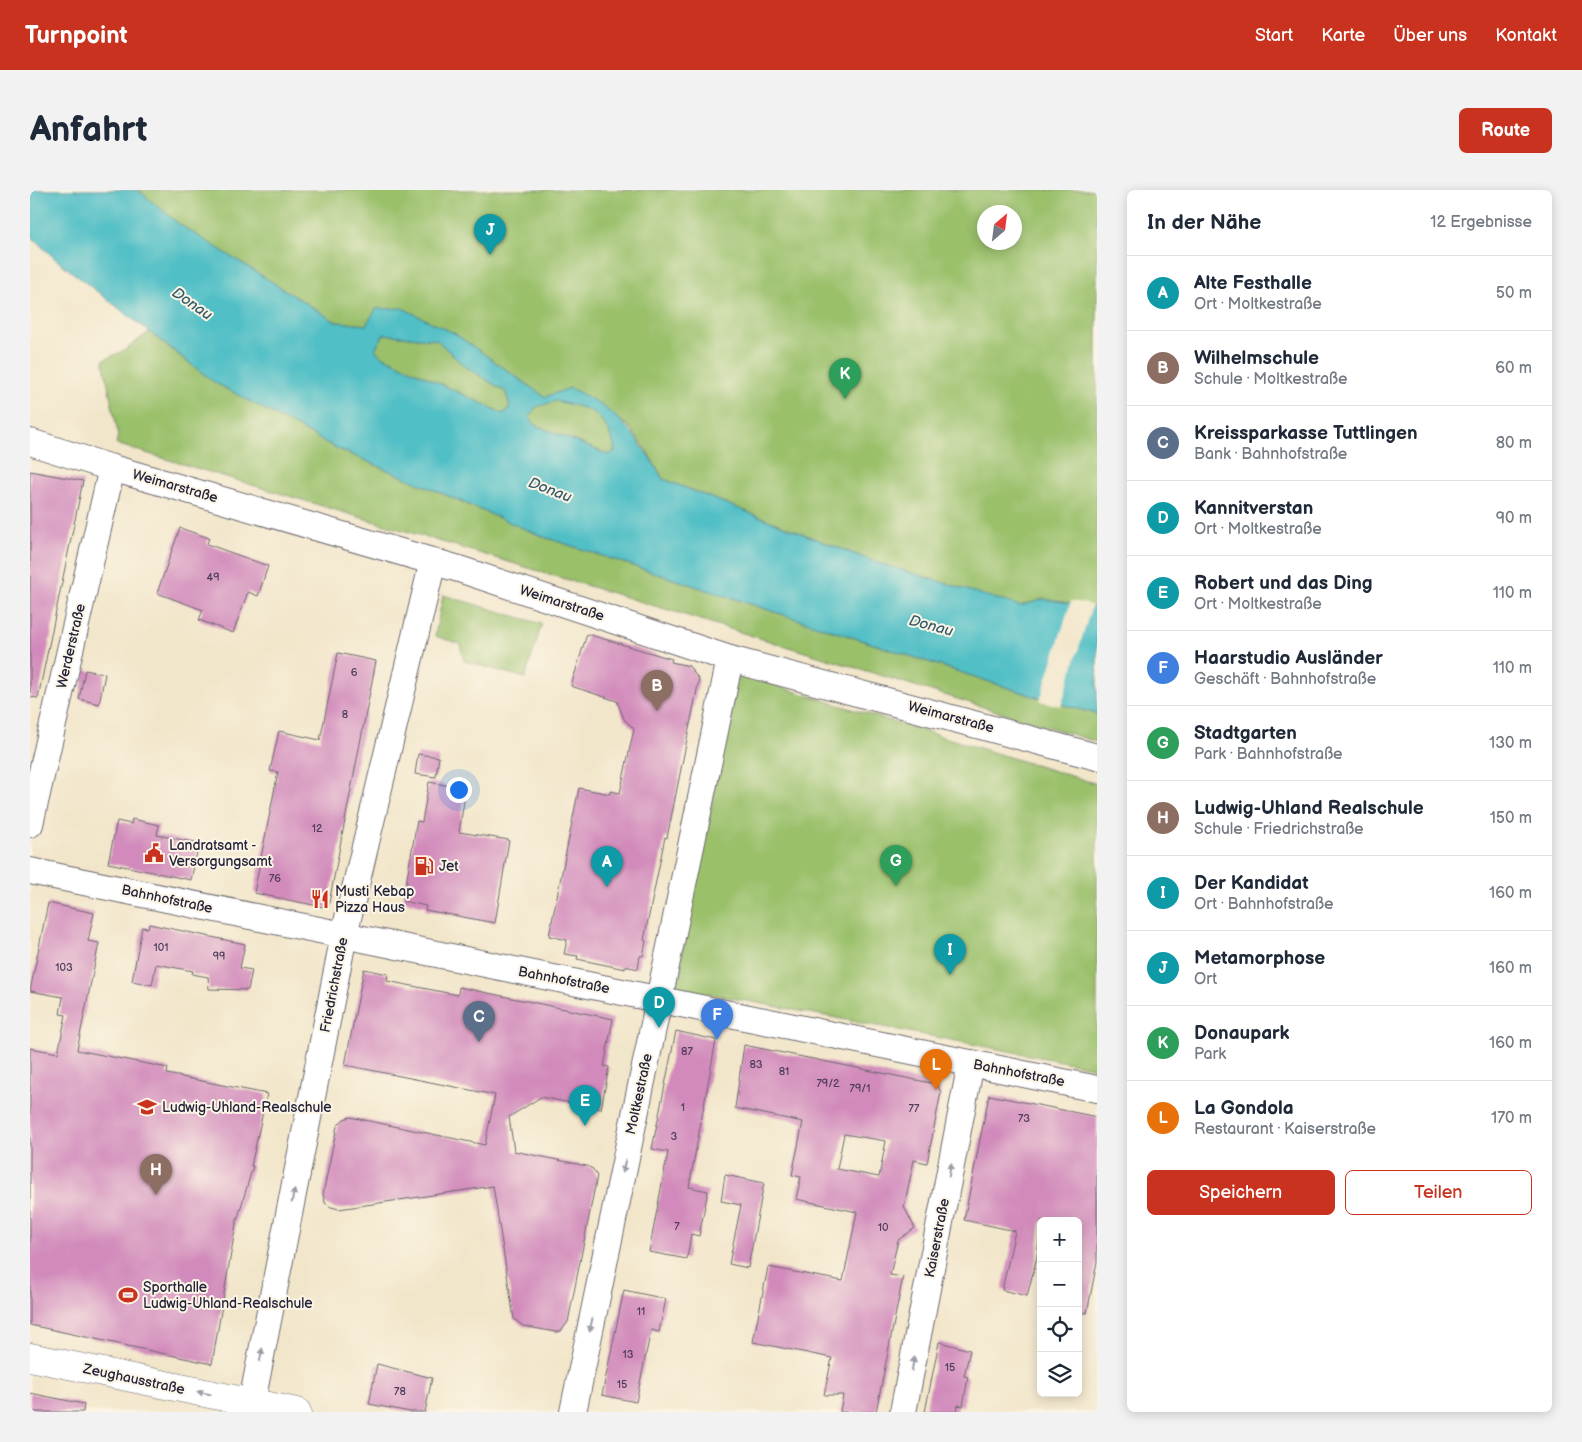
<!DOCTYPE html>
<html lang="de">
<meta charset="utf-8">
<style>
:root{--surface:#fff;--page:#f2f2f3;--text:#1f2937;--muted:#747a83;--line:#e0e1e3;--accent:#c8321e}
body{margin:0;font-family:"Balsamiq Sans",sans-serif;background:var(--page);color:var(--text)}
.controls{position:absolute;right:15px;bottom:15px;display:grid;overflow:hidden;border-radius:8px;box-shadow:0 2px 12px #0003}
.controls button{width:45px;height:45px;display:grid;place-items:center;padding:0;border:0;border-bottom:1px solid var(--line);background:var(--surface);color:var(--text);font:25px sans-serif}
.compass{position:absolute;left:947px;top:15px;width:45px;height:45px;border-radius:50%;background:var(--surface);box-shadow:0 2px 12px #0003;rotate:28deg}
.you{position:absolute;left:428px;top:599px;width:18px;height:18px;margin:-12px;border:4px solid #fff;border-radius:50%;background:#1a73e8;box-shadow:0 0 0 8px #1a73e833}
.badge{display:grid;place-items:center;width:32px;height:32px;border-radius:50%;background:var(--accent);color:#fff;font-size:16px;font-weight:700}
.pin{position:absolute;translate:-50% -41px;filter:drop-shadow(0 1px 2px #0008)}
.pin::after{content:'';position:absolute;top:26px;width:18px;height:15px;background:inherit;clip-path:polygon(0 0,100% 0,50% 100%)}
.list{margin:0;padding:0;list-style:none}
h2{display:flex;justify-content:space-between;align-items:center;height:65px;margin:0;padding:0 20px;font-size:21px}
h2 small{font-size:16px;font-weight:400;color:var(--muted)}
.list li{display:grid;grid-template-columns:32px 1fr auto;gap:15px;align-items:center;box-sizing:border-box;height:75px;padding:0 20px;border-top:1px solid var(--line)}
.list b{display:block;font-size:19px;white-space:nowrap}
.list p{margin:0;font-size:16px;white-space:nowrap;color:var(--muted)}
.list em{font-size:16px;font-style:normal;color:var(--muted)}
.actions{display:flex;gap:10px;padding:15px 20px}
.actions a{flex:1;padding:11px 0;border:1px solid var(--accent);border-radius:8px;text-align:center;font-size:18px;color:var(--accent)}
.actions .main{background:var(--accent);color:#fff}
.icon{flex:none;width:28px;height:28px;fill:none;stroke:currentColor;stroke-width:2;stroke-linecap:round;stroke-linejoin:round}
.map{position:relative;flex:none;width:1067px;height:1222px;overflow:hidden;border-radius:8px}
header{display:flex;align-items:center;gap:30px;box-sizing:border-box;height:70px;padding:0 25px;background:var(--accent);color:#fff}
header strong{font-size:24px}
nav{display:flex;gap:28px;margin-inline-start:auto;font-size:18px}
.intro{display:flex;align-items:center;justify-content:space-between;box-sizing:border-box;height:120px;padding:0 30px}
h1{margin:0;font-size:35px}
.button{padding:12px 22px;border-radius:8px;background:var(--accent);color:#fff;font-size:18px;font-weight:700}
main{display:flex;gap:30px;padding:0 30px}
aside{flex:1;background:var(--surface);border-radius:8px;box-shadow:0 2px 12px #0003}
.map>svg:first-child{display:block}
.green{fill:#9ac06b;stroke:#5e7153;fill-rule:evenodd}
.water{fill:#51bfc6;stroke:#3a7080;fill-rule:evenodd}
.pier{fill:#f2e6ca}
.building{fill:#d18abb;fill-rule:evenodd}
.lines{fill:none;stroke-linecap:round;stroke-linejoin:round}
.minor-casing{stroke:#6b676d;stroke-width:28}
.tertiary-casing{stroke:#6b676d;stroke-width:29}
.minor{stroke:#fff;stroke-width:26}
.tertiary{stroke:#fff;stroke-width:28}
.oneway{fill:#9c9ca7}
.labels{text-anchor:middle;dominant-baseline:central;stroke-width:4;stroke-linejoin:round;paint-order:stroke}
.number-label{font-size:11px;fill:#4e3c5b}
.street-label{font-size:14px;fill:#22223b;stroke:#fcf5e5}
.poi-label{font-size:14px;fill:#22223b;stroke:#fcf5e5;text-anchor:start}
.water-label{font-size:15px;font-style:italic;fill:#32596c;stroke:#fcf5e5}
</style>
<header>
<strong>Turnpoint</strong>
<nav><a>Start</a><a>Karte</a><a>Über uns</a><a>Kontakt</a></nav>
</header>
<div class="intro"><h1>Anfahrt</h1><a class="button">Route</a></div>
<main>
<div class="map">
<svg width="1067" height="1222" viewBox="0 0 1067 1222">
<rect width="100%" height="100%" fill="#fcf5e5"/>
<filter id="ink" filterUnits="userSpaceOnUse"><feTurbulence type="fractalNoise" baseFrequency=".02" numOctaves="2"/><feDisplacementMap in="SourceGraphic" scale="10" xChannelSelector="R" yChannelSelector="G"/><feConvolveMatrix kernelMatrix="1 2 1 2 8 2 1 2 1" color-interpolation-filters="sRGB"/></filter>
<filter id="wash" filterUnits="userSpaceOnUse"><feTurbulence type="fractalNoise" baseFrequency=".0096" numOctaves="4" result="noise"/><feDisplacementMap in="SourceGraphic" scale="20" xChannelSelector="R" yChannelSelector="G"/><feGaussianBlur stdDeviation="1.12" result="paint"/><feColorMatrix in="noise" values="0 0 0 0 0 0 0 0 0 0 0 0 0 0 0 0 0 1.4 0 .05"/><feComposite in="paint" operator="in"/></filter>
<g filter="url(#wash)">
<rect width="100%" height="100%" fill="#f2e6ca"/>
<!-- green -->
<g class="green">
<path d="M108 0H1067V418L1014 409 990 416 845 372 633 289 615 258 598 236 540 198 515 207 424 143 306 132 149 34ZM954 22H984V52H954Z"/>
<polygon points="119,142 184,192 306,258 514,347 1019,511 1067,524 1067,552 645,422 86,254 88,244 73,170 95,160"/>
<polygon points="354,144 407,150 433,175 476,202 480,217 474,224 350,165 345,159"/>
<path d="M526 211C537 214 551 216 561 221 574 228 583 247 585 261L579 265 505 235 499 227 506 216Z"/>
<polygon points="413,405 512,434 495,488 434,471 430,454 405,446"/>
<polygon points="708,484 1067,594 1067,878 644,797"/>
</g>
<!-- water -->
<path class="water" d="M0 0H108L149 34 306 132 336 135 346 119 372 118 424 143 515 207 540 198C588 220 606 244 633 289L845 372 990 416 1014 409 1067 418V524L1019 511 514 347 306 258 184 192 29 72 0 46ZM354 144 407 150 433 175 476 202 480 217 474 224 350 165 345 159ZM526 211C536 214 551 216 561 221 574 228 583 247 585 261L579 265 505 235 499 227 506 217Z"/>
<!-- pier -->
<polygon class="pier" points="1041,411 1062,415 1031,516 1010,511"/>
<g id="blocks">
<!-- building -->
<g class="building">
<polygon points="0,281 53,291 8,508 0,507"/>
<polygon points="150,338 179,348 177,354 238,376 228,406 218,402 203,443 169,430 173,420 127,403"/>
<polygon points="557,444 642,469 641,472 659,476 669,490 637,648 635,647 614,750 616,751 613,766 610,766 608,779 595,776 595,779 547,769 548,766 534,764 537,750 519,746 549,598 580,604 580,601 590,603 604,539 594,529 587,511 541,496"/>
<polygon points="308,463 346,471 298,718 224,703 248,582 240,581 249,541 290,550"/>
<polygon points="55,480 75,484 69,514 49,509"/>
<polygon points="388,564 409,567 406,587 385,584"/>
<polygon points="399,592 436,599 429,642 479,650 465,733 395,720 396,716 373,711 387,631 392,632"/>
<polygon points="102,629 129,635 127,645 169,653 161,690 78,673 87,631 101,634"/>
<polygon points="18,713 64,723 58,751 69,753 47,860 138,878 137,884 237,904 221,976 223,976 206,1034 182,1174 0,1135 0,858 28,863 36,825 30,824 33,807 0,801"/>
<polygon points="119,734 215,754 210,778 222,780 218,800 179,799 178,787 162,784 163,781 126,774 122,795 102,791 112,737 118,738"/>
<polygon points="334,779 358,784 357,791 428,805 429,797 583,829 574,876 579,877 571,919 511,907 479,927 484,961 557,976 563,979 567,986 538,1132 531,1141 526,1142 493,1136 484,1129 463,996 309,1019 301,1017 295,1013 293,1004 307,936 314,929 320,927 455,955 465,905 315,875"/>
<polygon points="646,841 686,850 659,997 678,1001 669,1046 661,1044 657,1069 619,1062 638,962 622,959"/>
<path d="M714 855 906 894 911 902 897 973 884 970 874 1017 885 1038 868 1050 860 1085 873 1087 846 1222H810L813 1205H794L802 1168 723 1152 738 1077 813 1091 827 1022 766 1009 771 987 762 985 773 932 705 918ZM814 944 856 951 849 987 807 979Z"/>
<polygon points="959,905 1067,927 1067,1072 1057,1123 1048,1122 1048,1031 1011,1031 1007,1067 997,1106 972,1100 985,1041 934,1030"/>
<polygon points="695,985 734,993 718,1078 699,1074 711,1015 691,1011"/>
<polygon points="594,1100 636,1109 629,1142 621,1140 606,1212 572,1205"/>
<polygon points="909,1152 940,1160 934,1186 938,1187 933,1216 928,1215 927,1222 895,1222"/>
<polygon points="347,1174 402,1188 395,1222 380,1222 339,1214"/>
<polygon points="0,1203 54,1214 53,1222 0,1222"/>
</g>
</g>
</g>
<g filter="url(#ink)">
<use href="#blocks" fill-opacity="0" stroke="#6b676d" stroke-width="1"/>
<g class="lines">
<!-- minor casing -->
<g class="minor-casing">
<g id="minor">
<polyline points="0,252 82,278 429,379 700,469 1067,567"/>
<polyline points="0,634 82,278"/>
<polyline points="0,681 1067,899"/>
<polyline points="220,1222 314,745 403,371"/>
<polyline points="543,1222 700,469"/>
<polyline points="873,1222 941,873"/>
</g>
</g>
<!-- tertiary casing -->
<g class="tertiary-casing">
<polyline id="tertiary" points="0,1167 267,1222"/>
</g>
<!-- minor -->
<use href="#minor" class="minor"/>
<!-- tertiary -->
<use href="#tertiary" class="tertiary"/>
</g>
<!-- one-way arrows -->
<defs><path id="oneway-solid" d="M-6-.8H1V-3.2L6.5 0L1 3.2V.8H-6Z" transform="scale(1.25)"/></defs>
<g class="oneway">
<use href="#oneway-solid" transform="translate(594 976) rotate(102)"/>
<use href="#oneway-solid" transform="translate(920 980) rotate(-79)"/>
<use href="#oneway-solid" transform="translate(263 1006) rotate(-79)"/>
<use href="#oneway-solid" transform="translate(561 1135) rotate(102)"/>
<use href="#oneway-solid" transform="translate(231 1165) rotate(-79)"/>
<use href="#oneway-solid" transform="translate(883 1174) rotate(-79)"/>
<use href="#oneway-solid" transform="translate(174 1203) rotate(-168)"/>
</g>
</g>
<!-- icons -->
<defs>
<g id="civic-bare" transform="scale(1.5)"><path d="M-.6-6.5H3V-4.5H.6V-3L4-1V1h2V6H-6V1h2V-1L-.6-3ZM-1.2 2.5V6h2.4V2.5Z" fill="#c8321e" stroke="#fcf5e5" stroke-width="2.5" paint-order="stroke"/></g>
<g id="fuel-bare" transform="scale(1.5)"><path d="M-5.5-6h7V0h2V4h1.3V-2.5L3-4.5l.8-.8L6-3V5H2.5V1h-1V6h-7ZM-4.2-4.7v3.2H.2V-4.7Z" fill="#c8321e" stroke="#fcf5e5" stroke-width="2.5" paint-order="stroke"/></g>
<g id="restaurant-bare" transform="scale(1.5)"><path d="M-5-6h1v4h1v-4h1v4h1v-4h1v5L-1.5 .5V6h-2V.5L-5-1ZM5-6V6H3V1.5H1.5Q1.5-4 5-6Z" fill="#c8321e" stroke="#fcf5e5" stroke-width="2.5" paint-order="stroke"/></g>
<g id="school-bare" transform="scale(1.5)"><path d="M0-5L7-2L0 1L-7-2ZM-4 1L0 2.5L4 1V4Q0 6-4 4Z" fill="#c8321e" stroke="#fcf5e5" stroke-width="2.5" paint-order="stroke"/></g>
<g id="stadium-bare" transform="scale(1.5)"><path d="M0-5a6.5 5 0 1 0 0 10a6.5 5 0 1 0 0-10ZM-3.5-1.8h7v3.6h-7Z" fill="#c8321e" stroke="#fcf5e5" stroke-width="2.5" paint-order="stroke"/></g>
</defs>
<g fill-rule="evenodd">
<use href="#civic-bare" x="124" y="663"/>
<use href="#fuel-bare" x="394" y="676"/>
<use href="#restaurant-bare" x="290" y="709"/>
<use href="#school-bare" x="117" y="917"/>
<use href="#stadium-bare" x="98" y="1105"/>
</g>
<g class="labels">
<!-- number labels -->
<g class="number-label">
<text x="183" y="387">49</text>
<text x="324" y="482">6</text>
<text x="315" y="524">8</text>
<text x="287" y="638">12</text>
<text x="245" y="688">76</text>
<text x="131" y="757">101</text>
<text x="189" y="766">99</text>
<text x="34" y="777">103</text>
<text x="657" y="861">87</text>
<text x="726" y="874">83</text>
<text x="754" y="881">81</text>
<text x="798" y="893">79/2</text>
<text x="830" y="898">79/1</text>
<text x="653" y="917">1</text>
<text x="884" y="918">77</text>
<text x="994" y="928">73</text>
<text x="644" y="946">3</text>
<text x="647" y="1036">7</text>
<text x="853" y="1037">10</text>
<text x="611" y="1121">11</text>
<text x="598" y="1164">13</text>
<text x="920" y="1177">15</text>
<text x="592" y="1194">15</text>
<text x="370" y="1201">78</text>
</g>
<!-- street labels -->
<g class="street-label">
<text transform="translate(145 296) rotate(16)">Weimarstraße</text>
<text transform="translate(532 413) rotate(18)">Weimarstraße</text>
<text transform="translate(41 456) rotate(-77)">Werderstraße</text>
<text transform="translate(921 527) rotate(15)">Weimarstraße</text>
<text transform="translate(137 709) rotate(12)">Bahnhofstraße</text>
<text transform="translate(534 790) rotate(11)">Bahnhofstraße</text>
<text transform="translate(304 795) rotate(-79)">Friedrichstraße</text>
<text transform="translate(989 883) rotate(11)">Bahnhofstraße</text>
<text transform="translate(609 904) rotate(-78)">Moltkestraße</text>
<text transform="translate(907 1048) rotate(-79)">Kaiserstraße</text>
<text transform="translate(104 1189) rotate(12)">Zeughausstraße</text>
</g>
<!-- poi labels -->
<g class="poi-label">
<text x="139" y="655">Landratsamt -<tspan x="139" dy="16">Versorgungsamt</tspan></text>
<text x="409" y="676">Jet</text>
<text x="305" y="701">Musti Kebap<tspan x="305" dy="16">Pizza Haus</tspan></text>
<text x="132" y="917">Ludwig-Uhland-Realschule</text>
<text x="113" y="1097">Sporthalle<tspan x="113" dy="16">Ludwig-Uhland-Realschule</tspan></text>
</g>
<!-- water labels -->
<g class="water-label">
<text transform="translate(162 114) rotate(35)">Donau</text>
<text transform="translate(520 300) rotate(21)">Donau</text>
<text transform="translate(901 436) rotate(15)">Donau</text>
</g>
</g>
</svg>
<div class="controls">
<button>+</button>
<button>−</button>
<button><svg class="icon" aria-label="locate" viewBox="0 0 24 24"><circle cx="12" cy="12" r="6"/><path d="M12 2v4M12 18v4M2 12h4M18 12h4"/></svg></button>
<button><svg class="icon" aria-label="layers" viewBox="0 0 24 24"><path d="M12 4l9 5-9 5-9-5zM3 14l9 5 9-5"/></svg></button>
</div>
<svg class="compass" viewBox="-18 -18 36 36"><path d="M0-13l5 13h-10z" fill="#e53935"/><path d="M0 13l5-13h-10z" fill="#747a83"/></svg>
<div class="you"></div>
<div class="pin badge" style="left:577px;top:697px;background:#0f9aa8">A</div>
<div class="pin badge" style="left:627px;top:521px;background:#8d6e63">B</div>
<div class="pin badge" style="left:449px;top:852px;background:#5c6f8a">C</div>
<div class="pin badge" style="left:629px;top:838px;background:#0f9aa8">D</div>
<div class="pin badge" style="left:555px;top:936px;background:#0f9aa8">E</div>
<div class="pin badge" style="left:687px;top:850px;background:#3f7fe0">F</div>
<div class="pin badge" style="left:866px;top:696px;background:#2e9e5b">G</div>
<div class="pin badge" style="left:126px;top:1005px;background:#8d6e63">H</div>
<div class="pin badge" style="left:920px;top:785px;background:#0f9aa8">I</div>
<div class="pin badge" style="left:460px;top:65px;background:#0f9aa8">J</div>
<div class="pin badge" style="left:815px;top:209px;background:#2e9e5b">K</div>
<div class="pin badge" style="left:906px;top:900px;background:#e8710a">L</div>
</div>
<aside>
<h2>In der Nähe<small>12 Ergebnisse</small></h2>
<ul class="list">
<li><span class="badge" style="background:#0f9aa8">A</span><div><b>Alte Festhalle</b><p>Ort · Moltkestraße</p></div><em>50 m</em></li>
<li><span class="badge" style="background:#8d6e63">B</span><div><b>Wilhelmschule</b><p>Schule · Moltkestraße</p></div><em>60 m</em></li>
<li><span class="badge" style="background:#5c6f8a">C</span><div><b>Kreissparkasse Tuttlingen</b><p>Bank · Bahnhofstraße</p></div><em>80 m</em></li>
<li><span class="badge" style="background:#0f9aa8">D</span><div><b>Kannitverstan</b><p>Ort · Moltkestraße</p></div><em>90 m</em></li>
<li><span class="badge" style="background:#0f9aa8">E</span><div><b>Robert und das Ding</b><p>Ort · Moltkestraße</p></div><em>110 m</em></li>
<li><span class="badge" style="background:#3f7fe0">F</span><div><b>Haarstudio Ausländer</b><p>Geschäft · Bahnhofstraße</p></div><em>110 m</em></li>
<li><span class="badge" style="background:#2e9e5b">G</span><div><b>Stadtgarten</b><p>Park · Bahnhofstraße</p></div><em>130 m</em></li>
<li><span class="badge" style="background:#8d6e63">H</span><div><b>Ludwig-Uhland Realschule</b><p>Schule · Friedrichstraße</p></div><em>150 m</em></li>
<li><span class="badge" style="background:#0f9aa8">I</span><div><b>Der Kandidat</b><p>Ort · Bahnhofstraße</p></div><em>160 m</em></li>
<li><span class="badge" style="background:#0f9aa8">J</span><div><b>Metamorphose</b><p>Ort</p></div><em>160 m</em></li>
<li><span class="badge" style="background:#2e9e5b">K</span><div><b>Donaupark</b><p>Park</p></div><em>160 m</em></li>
<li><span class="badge" style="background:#e8710a">L</span><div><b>La Gondola</b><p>Restaurant · Kaiserstraße</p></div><em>170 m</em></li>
</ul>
<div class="actions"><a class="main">Speichern</a><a>Teilen</a></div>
</aside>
</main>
